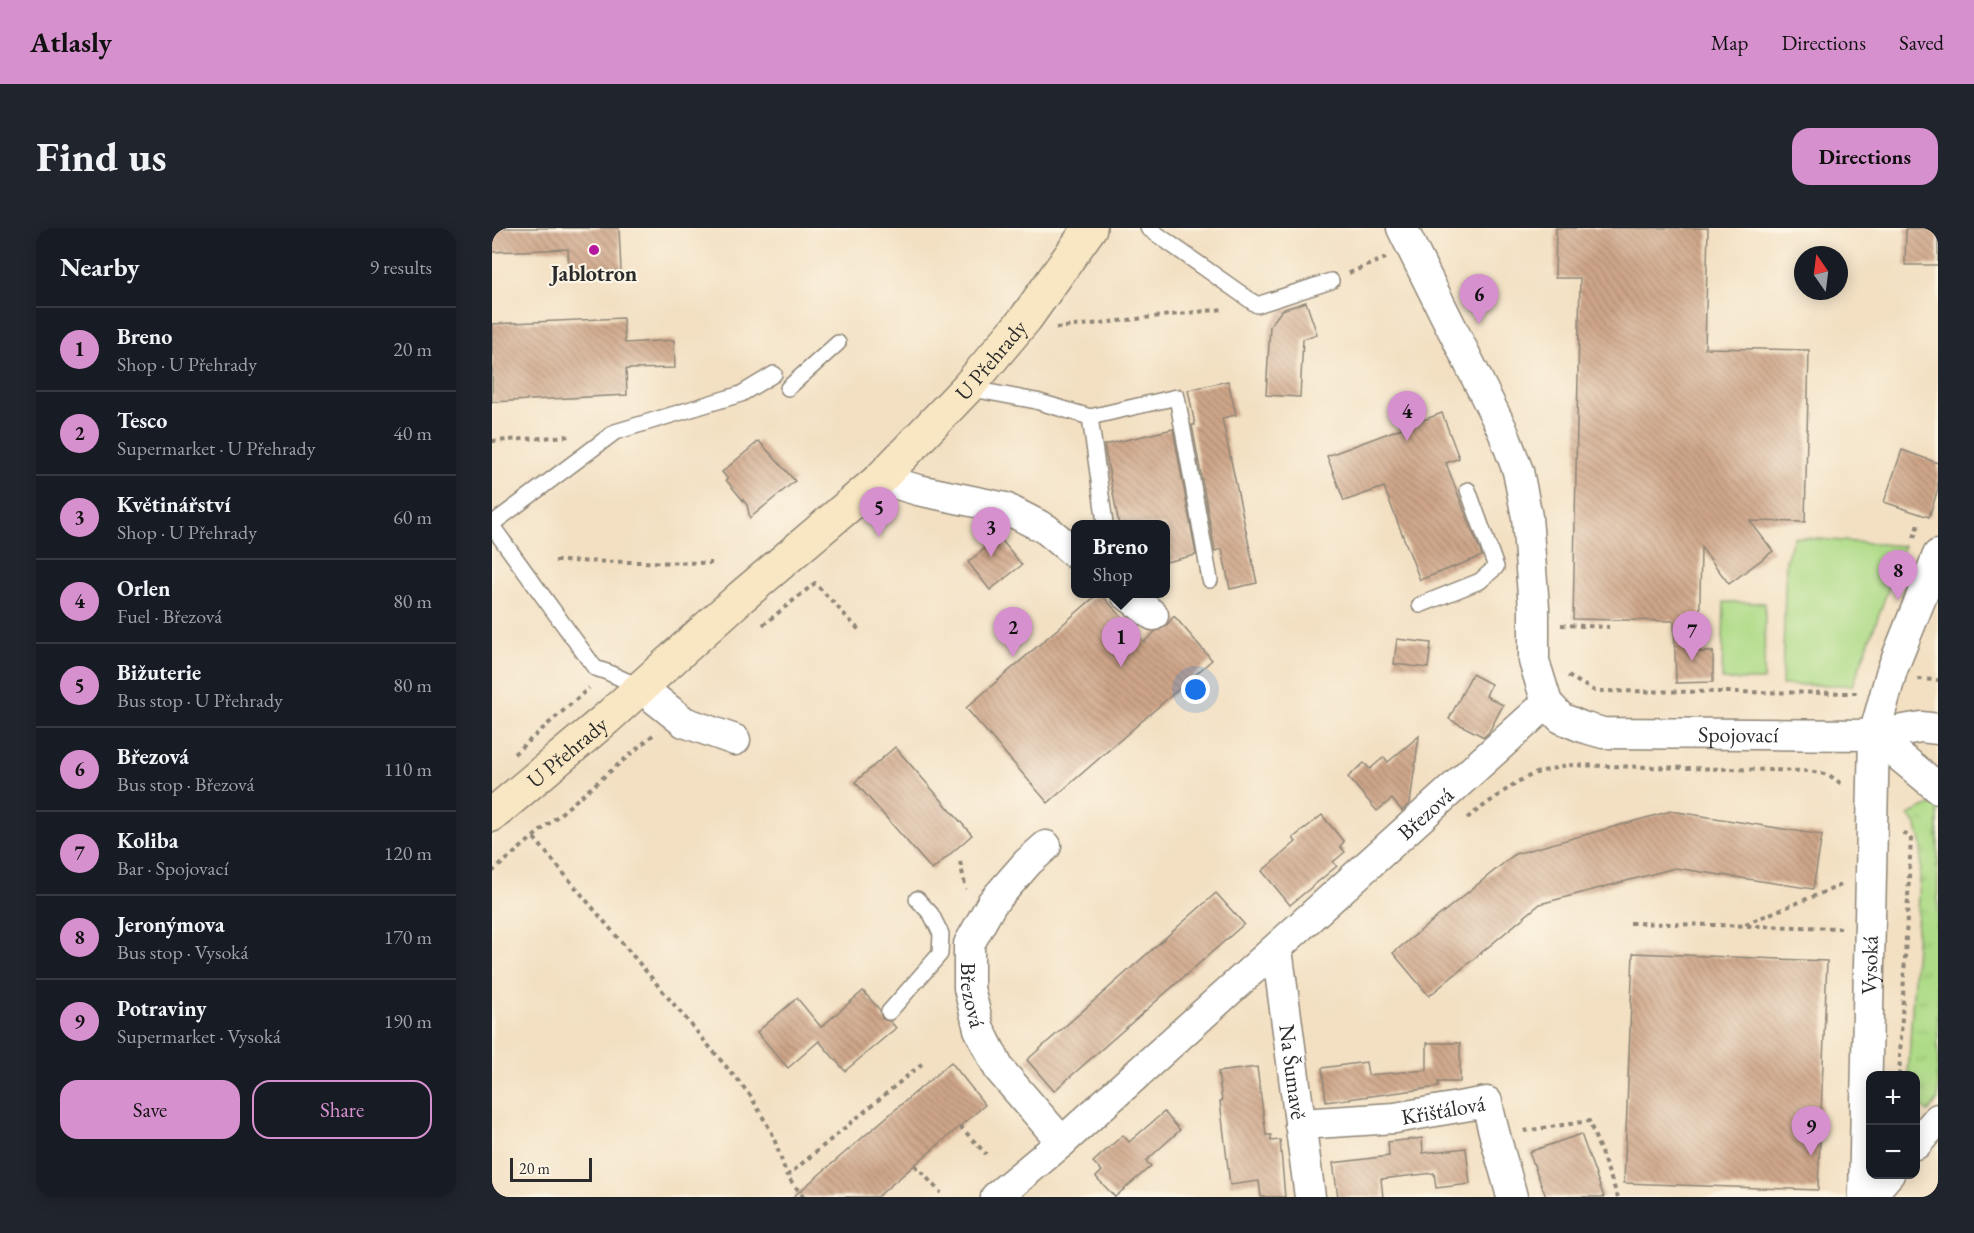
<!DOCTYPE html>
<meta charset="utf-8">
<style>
:root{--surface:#171b24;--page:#20242c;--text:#f1f3f6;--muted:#9ea1a6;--line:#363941;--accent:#d690ce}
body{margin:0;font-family:"EB Garamond",serif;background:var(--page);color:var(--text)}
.controls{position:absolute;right:18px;bottom:18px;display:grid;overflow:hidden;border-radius:12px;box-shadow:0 3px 15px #0003}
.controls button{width:54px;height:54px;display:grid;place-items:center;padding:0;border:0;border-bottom:2px solid var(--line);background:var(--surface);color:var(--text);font:30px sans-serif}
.compass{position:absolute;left:1302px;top:18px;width:54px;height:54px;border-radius:50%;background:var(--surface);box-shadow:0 3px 15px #0003;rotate:346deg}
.scale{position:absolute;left:18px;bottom:15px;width:82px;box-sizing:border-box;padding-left:6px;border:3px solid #2b2b2b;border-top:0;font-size:16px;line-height:21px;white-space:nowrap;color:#2b2b2b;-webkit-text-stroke:4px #fcf5e5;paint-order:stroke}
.you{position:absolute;left:704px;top:462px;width:21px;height:21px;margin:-15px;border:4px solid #fff;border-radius:50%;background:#1a73e8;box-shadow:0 0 0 9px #1a73e833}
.badge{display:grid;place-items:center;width:39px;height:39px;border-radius:50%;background:var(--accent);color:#111;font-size:20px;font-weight:700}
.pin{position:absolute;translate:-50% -50px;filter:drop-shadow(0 2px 3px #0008)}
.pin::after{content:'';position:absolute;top:32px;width:21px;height:18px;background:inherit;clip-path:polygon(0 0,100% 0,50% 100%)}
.popup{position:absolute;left:579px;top:292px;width:99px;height:78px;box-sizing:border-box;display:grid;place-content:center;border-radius:12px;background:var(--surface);filter:drop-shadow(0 2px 4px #0005);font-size:20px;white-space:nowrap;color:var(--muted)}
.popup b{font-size:22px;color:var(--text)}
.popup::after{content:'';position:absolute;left:50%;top:100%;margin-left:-12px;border:12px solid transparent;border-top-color:var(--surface)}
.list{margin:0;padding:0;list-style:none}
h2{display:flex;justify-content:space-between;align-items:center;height:78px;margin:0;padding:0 24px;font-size:26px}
h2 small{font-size:20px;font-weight:400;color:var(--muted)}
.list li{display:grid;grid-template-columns:39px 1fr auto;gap:18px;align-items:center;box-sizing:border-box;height:84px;padding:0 24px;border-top:2px solid var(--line)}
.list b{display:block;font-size:22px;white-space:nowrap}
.list p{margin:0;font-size:20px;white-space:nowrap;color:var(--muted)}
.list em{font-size:20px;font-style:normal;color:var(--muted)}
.actions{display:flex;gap:12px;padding:18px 24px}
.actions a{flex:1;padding:14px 0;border:2px solid var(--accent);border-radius:18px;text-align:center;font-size:21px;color:var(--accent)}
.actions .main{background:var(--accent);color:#111}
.map{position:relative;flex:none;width:1446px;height:969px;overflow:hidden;border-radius:18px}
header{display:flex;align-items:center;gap:36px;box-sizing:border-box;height:84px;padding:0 30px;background:var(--accent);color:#111}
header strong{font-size:28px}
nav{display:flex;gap:33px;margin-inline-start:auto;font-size:21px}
.intro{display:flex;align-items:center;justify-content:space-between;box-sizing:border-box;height:144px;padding:0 36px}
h1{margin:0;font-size:42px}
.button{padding:15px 27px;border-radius:18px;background:var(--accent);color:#111;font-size:21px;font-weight:700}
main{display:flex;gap:36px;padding:0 36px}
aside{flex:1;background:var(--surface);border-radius:18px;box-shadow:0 3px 15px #0003}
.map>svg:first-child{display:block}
.grass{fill:url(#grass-tufts);stroke:#6c8359;stroke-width:1.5}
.pitch{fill:#aedb87;stroke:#6c8359;stroke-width:1.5}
.building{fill:url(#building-back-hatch)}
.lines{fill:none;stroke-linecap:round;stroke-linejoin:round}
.lane-casing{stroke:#8f8677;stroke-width:18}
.street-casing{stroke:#8f8677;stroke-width:33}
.secondary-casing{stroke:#8f8677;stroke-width:36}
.path{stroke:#8f8677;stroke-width:4;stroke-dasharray:4.5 4.5;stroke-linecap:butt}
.lane{stroke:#fff;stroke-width:15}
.street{stroke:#fff;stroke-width:30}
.secondary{stroke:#f9e7c3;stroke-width:33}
.poi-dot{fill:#b5179e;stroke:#fcf5e5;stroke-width:2}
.labels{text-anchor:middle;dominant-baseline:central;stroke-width:4.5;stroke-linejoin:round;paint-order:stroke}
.poi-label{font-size:22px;font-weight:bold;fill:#2b2b2b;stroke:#fcf5e5}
.street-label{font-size:22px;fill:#2b2b2b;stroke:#fcf5e5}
</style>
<header>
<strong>Atlasly</strong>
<nav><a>Map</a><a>Directions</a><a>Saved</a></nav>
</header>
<div class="intro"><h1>Find us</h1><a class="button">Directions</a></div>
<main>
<aside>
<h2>Nearby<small>9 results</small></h2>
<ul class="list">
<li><span class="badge">1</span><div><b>Breno</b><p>Shop · U Přehrady</p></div><em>20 m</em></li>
<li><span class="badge">2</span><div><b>Tesco</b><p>Supermarket · U Přehrady</p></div><em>40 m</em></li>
<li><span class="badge">3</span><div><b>Květinářství</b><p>Shop · U Přehrady</p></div><em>60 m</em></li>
<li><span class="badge">4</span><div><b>Orlen</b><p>Fuel · Březová</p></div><em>80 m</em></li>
<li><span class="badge">5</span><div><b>Bižuterie</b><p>Bus stop · U Přehrady</p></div><em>80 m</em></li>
<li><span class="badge">6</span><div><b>Březová</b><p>Bus stop · Březová</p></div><em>110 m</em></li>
<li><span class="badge">7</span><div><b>Koliba</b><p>Bar · Spojovací</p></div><em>120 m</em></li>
<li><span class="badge">8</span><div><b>Jeronýmova</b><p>Bus stop · Vysoká</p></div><em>170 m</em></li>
<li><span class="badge">9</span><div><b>Potraviny</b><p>Supermarket · Vysoká</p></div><em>190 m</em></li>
</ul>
<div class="actions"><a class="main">Save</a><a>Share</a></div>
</aside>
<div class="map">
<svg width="1446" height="969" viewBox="0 0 1446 969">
<defs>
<pattern id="grass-tufts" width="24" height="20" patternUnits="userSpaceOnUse" patternTransform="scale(1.5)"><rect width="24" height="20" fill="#aedb87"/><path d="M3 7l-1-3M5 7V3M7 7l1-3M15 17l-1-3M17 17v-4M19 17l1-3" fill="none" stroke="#96bc75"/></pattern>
<pattern id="building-back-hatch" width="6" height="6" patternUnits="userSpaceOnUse" patternTransform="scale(1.5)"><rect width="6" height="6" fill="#cfa689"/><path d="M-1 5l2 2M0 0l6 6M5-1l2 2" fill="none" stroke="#a88770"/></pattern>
</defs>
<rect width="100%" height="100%" fill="#fcf5e5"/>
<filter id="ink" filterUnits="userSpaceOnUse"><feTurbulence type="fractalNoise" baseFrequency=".0167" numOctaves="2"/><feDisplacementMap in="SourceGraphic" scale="12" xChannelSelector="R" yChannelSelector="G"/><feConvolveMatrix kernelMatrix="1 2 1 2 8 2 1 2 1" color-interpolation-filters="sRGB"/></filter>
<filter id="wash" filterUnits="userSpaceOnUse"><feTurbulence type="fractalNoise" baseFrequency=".008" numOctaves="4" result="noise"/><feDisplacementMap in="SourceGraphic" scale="24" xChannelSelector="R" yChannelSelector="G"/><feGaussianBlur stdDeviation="1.35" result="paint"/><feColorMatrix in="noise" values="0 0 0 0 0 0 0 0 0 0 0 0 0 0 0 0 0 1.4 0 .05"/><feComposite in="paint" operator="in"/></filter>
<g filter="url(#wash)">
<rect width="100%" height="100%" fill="#f3e0c3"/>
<!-- grass -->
<polygon class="grass" points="1443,575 1446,579 1446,872 1436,884 1424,874 1424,848 1416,848 1430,618 1425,598 1416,587"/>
<!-- pitch -->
<g class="pitch">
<polygon points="1302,309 1412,318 1361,457 1290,457 1294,332"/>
<polygon points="1232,374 1273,375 1272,452 1230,452"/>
</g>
<g id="blocks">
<!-- building -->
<g class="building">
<polygon points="0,0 127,0 129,43 77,45 76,21 0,24"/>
<polygon points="1064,0 1216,0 1213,120 1317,122 1313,294 1258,293 1281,323 1237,356 1209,319 1207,424 1221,424 1221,454 1184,455 1182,393 1081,391 1088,50 1063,50"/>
<polygon points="1414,0 1446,0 1446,37 1413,37"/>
<polygon points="814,74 825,106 811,111 808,169 774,167 778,98 790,82"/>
<polygon points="131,90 133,115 182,112 183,140 134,141 135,167 0,174 0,96"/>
<polygon points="736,153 744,187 730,190 765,355 738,361 730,321 723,323 700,197 703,197 696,162"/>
<polygon points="950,185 967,230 954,235 990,328 928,352 892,259 852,273 835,228"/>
<polygon points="681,201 704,327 674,334 674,297 627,297 612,217"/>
<polygon points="267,213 303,253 258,290 255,277 234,252 236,251 230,244"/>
<polygon points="1410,222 1446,235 1446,261 1437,289 1392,274"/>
<polygon points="507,309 530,337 498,362 476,334"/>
<polygon points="606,366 609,366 652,414 664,403 674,398 682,388 720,432 556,575 474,480"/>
<polygon points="905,411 939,415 936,440 902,436"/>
<polygon points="980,446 999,456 994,468 1011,477 997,504 992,509 957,491"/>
<polygon points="927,508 918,575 910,583 900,571 885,583 856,549 872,535 878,541 892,529 896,534"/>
<polygon points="403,519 480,607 440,642 363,554"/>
<polygon points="1179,583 1330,607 1321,661 1183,640 1048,676 937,768 901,725 1023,626"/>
<polygon points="830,587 852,614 848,618 853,624 841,634 845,638 798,677 770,643 804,614 801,610"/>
<polygon points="724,665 752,696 562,863 535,832"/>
<polygon points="1141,725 1335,733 1326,962 1132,955"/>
<polygon points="371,763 388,782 390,791 398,793 404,800 353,843 327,813 296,840 265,804 305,770 329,799"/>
<polygon points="935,815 968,815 968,854 946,854 946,859 834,874 830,840 874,834 876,847 935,842"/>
<polygon points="459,834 493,877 385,969 301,969"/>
<polygon points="765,839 774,907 779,907 779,913 788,912 793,969 769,969 767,953 738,957 728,873 730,873 726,844"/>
<polygon points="672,884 688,902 654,933 659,938 623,969 604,949 610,943 601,934 631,907 637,914"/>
<polygon points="1089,906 1112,969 1054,969 1037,924"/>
<polygon points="930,910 931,925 974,920 978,956 944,960 942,945 889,951 891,969 846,969 841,935 897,928 896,914"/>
</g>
</g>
</g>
<g filter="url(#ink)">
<use href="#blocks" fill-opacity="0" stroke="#8f8677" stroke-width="1.5"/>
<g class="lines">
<!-- lane casing -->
<g class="lane-casing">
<g id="lane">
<polyline points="656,0 765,77 839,53"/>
<polyline points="296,160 346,115"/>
<polyline points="475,160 544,173 598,189 685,169 718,352"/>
<polyline points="598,189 613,295"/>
<polyline points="0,296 123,204 249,166 282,146"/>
<polyline points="0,298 103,440 115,444 148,459"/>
<polyline points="928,377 988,353 1004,339 976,262"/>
<polyline points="397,784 448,726 449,706 439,686 425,671"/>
</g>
</g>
<!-- street casing -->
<g class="street-casing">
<g id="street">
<path id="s1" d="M910 0 1010 201 1026 243 1035 289 1042 380V433L1055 475 1069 490 1090 499 1111 505 1382 507 1429 499 1446 501"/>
<polyline points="388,251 426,262 513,280 554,301 584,326"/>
<polyline points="634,366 661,387"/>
<polyline points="148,459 192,494 243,512"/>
<polyline points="1382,507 1446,560"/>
<path id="s2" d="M554 618 536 634 500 675 477 716V760L487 801 507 841 570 914"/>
<path id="s3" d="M785 721 818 969"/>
<path id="s4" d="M808 896 903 890 995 874C1001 906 1012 937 1020 969"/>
<polyline points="1424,916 1446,891"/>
<polyline points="1372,966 1384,961 1397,946"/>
<path id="s5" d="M504 969 570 914 1055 475"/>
<path id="s6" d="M1372 969 1382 507 1400 442 1446 327"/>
</g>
</g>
<!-- secondary casing -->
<g class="secondary-casing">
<g id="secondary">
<path id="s7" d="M0 587 114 491 249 369 388 251 475 160 534 90 598 0"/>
</g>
</g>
<!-- path -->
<g class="path">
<polyline points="857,45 894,30"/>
<polyline points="564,100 732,81"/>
<polyline points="0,213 80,208"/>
<polyline points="1422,310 1426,296"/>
<polyline points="63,333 220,335"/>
<polyline points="271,397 323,355 367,402"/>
<polyline points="1069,397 1117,399"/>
<polyline points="1076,448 1103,463 1365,465"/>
<polyline points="1426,451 1446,452"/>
<polyline points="22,526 97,460"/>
<polyline points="975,590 1025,554 1044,545 1075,537 1317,543 1337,547 1351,557"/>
<polyline points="42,610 258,867 280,905 295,948"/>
<polyline points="468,634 474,661"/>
<polyline points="0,644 161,507"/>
<polyline points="1138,695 1349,700"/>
<polyline points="1253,696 1352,656"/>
<polyline points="1407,848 1419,610 1409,603"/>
<polyline points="468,898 494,926"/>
<polyline points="1032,903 1097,893 1126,969"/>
<polyline points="423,937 449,965"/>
<polyline points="312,969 295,948 432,834"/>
</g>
<!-- lane -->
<use href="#lane" class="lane"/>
<!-- street -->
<use href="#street" class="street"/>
<!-- secondary -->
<use href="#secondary" class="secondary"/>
</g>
</g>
<!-- markers -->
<circle class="poi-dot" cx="102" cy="22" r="6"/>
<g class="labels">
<!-- poi labels -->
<g class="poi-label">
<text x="102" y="45">Jablotron</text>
</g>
<!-- street labels -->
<g class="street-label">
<text stroke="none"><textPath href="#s7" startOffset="676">U Přehrady</textPath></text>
<text stroke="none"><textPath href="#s1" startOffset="705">Spojovací</textPath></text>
<text stroke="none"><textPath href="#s7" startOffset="98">U Přehrady</textPath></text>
<text stroke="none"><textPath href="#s5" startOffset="576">Březová</textPath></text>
<text stroke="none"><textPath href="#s6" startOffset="232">Vysoká</textPath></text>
<text stroke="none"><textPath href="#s2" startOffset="177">Březová</textPath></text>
<text stroke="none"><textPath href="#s3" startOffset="124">Na Šumavě</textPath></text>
<text stroke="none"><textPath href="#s4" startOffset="144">Křišťálová</textPath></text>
</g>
</g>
</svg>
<div class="controls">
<button>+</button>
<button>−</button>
</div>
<svg class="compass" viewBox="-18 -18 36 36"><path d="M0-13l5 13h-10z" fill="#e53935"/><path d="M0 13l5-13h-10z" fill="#9ea1a6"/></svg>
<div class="scale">20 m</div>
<div class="you"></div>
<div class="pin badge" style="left:629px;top:439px">1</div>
<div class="popup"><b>Breno</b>Shop</div>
<div class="pin badge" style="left:521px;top:429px">2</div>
<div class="pin badge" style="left:499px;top:329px">3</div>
<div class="pin badge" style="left:915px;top:213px">4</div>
<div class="pin badge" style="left:387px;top:309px">5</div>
<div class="pin badge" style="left:987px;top:96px">6</div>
<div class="pin badge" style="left:1200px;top:433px">7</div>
<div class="pin badge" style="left:1406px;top:372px">8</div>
<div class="pin badge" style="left:1319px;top:928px">9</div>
</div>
</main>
